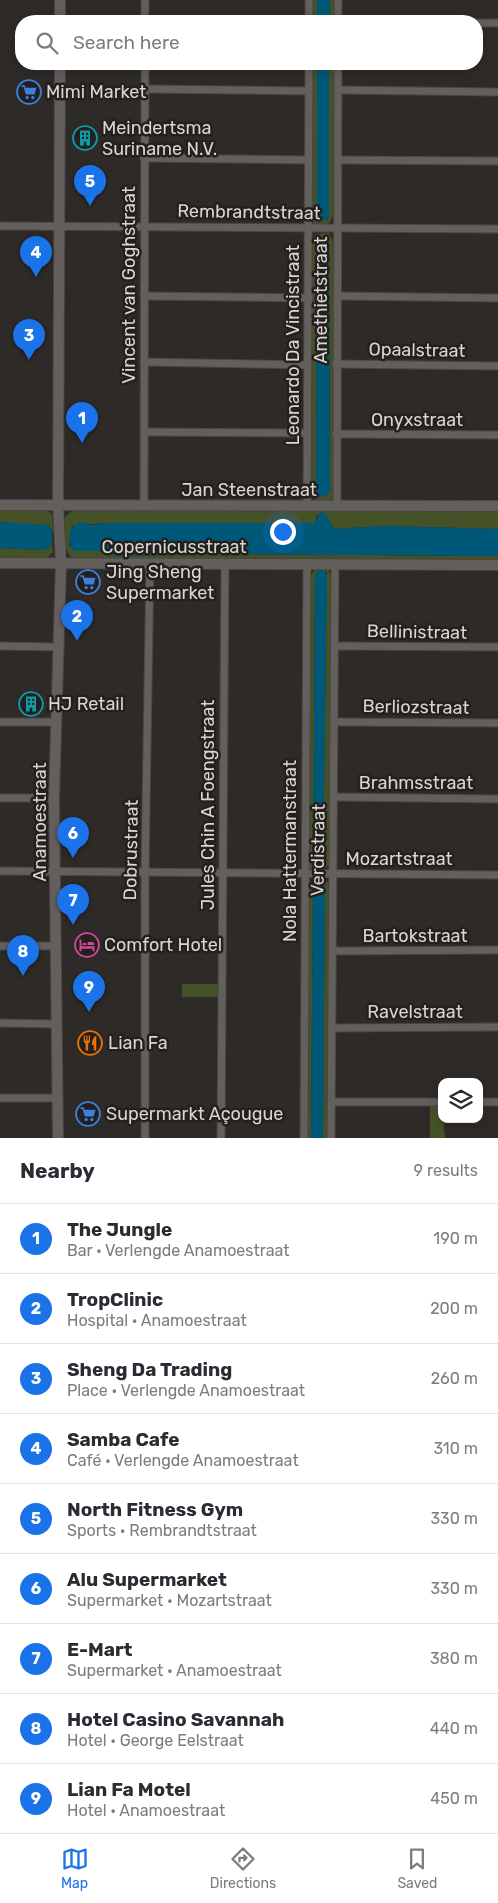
<!DOCTYPE html>
<meta charset="utf-8">
<style>
:root{--surface:#fff;--page:#f2f2f3;--text:#2b2b33;--muted:#7c7c81;--line:#e1e1e2;--accent:#1a73e8}
body{margin:0;font-family:Rubik,sans-serif;background:var(--page);color:var(--text)}
.controls{position:absolute;right:15px;bottom:15px;display:grid;overflow:hidden;border-radius:10px;box-shadow:0 2px 12px #0003}
.controls button{width:45px;height:45px;display:grid;place-items:center;padding:0;border:0;border-bottom:1px solid var(--line);background:var(--surface);color:var(--text);font:25px sans-serif}
.you{position:absolute;left:282px;top:531px;width:18px;height:18px;margin:-12px;border:4px solid #fff;border-radius:50%;background:#1a73e8;box-shadow:0 0 0 8px #1a73e833}
.badge{display:grid;place-items:center;width:32px;height:32px;border-radius:50%;background:var(--accent);color:#fff;font-size:16px;font-weight:700}
.pin{position:absolute;translate:-50% -41px;filter:drop-shadow(0 1px 2px #0008)}
.pin::after{content:'';position:absolute;top:26px;width:18px;height:15px;background:inherit;clip-path:polygon(0 0,100% 0,50% 100%)}
.list{margin:0;padding:0;list-style:none}
h2{display:flex;justify-content:space-between;align-items:center;height:65px;margin:0;padding:0 20px;font-size:21px}
h2 small{font-size:16px;font-weight:400;color:var(--muted)}
.list li{display:grid;grid-template-columns:32px 1fr auto;gap:15px;align-items:center;box-sizing:border-box;height:70px;padding:0 20px;border-top:1px solid var(--line)}
.list b{display:block;font-size:19px;white-space:nowrap}
.list p{margin:0;font-size:16px;white-space:nowrap;color:var(--muted)}
.list em{font-size:16px;font-style:normal;color:var(--muted)}
.icon{flex:none;width:28px;height:28px;fill:none;stroke:currentColor;stroke-width:2;stroke-linecap:round;stroke-linejoin:round}
.map{position:relative;flex:none;width:498px;height:1138px;overflow:hidden}
.search{position:absolute;background:var(--surface);box-shadow:0 2px 12px #0003;left:15px;right:15px;top:15px;height:55px;display:flex;align-items:center;gap:12px;box-sizing:border-box;padding:0 18px;border-radius:20px;color:var(--muted);font-size:19px}
.sheet{height:695px;background:var(--surface)}
nav{display:flex;justify-content:space-around;align-items:center;box-sizing:border-box;height:70px;border-top:1px solid var(--line);background:var(--surface);font-size:14px;color:var(--muted)}
nav a{display:grid;justify-items:center;gap:2px}
nav .on{color:var(--accent)}
.map>svg:first-child{display:block}
.green{fill:#455228;fill-rule:evenodd}
.water{fill:#005879}
.lines{fill:none;stroke-linecap:round;stroke-linejoin:round}
.street-casing{stroke:#484543;stroke-width:9}
.secondary-casing{stroke:#484543;stroke-width:12}
.street{stroke:#635f5c;stroke-width:7}
.secondary{stroke:#635f5c;stroke-width:10}
.labels{text-anchor:middle;dominant-baseline:central;stroke-width:5;stroke-linejoin:round;paint-order:stroke}
.poi-label{font-size:18px;fill:#d8d5d4;stroke:#24201e;text-anchor:start}
.street-label{font-size:18px;fill:#d8d5d4;stroke:#24201e}
</style>
<div class="map">
<svg width="498" height="1138" viewBox="0 0 498 1138">
<rect width="100%" height="100%" fill="#2e2a28"/>
<!-- green -->
<g class="green">
<rect x="313" y="0" width="4" height="21"/>
<polygon points="330,0 335,0 334,21 329,21"/>
<polygon points="313,64 317,64 317,214 327,220 329,217 329,64 334,64 333,216 328,225 315,225 312,220"/>
<path d="M329 233 333 241 334 493 331 502H318L310 493 312 240 316 234ZM329 241 330 491 320 496 316 493 317 242Z"/>
<polygon points="0,509 47,510 52,514 53,530 52,532 51,528 0,522"/>
<path d="M78 509 498 511V529L385 526 334 529 325 513 317 515 315 523H105L72 526 69 545 74 551H110L113 556 217 554 498 556V561L72 558C64 553 63 528 65 519 67 513 73 510 78 509Z"/>
<polygon points="52,545 53,552 47,558 0,558 0,548 43,550"/>
<path d="M315 568 328 569 332 580 330 864 322 872 313 871 308 866 310 577ZM319 569 327 572V576L323 863 320 867 313 863 315 577Z"/>
<polygon points="313,879 325,879 329,884 328,1138 323,1138 325,886 322,881 317,881 313,886 311,1138 307,1138 308,892"/>
<rect x="182" y="984" width="36" height="13"/>
<polygon points="430,1106 442,1106 445,1138 430,1138"/>
</g>
<!-- water -->
<g class="water">
<polygon points="317,0 330,0 329,21 317,21"/>
<polygon points="317,64 329,64 329,217 327,220 319,220 317,214"/>
<polygon points="320,238 326,238 329,241 330,492 325,496 320,496 316,493 317,242"/>
<path d="M320 512 325 513 334 529 385 526 498 529V556L217 554 113 556 110 551H73C67 541 67 526 81 522L92 525 105 523H315Z"/>
<polygon points="0,522 49,525 52,532 52,545 43,550 0,548"/>
<polygon points="319,569 324,569 327,576 323,863 320,867 315,867 313,863 315,577"/>
<polygon points="317,881 322,881 325,886 323,1138 311,1138 313,885"/>
</g>
<g class="lines">
<!-- street casing -->
<g class="street-casing">
<g id="street">
<polyline points="145,0 145,21"/>
<polyline points="338,0 338,21"/>
<polyline points="145,21 202,21"/>
<polyline points="309,21 309,0"/>
<polyline points="477,23 498,23"/>
<polyline points="145,89 309,91"/>
<polyline points="338,90 498,92"/>
<polyline points="144,158 309,160"/>
<polyline points="338,160 498,161"/>
<polyline points="0,226 498,229"/>
<polyline points="144,296 309,298"/>
<polyline points="337,296 498,298"/>
<polyline points="144,362 308,365"/>
<polyline points="336,364 498,366"/>
<polyline points="144,432 307,433"/>
<polyline points="336,434 498,435"/>
<polyline points="144,506 145,64"/>
<polyline points="307,506 309,64"/>
<polyline points="337,506 338,64"/>
<polyline points="0,646 58,647"/>
<polyline points="335,646 498,647"/>
<polyline points="0,722 57,722"/>
<polyline points="335,722 498,723"/>
<polyline points="334,797 498,799"/>
<polyline points="0,798 54,798"/>
<polyline points="0,871 498,875"/>
<polyline points="0,946 56,946"/>
<polyline points="333,951 498,950"/>
<polyline points="0,1023 57,1024"/>
<polyline points="332,1028 498,1027"/>
<polyline points="0,1098 57,1098"/>
<polyline points="332,1102 442,1102"/>
<polyline points="479,1102 498,1102"/>
<polyline points="145,1138 145,872 150,563"/>
<polyline points="221,1138 225,563"/>
<polyline points="304,1138 307,564"/>
<polyline points="331,1138 335,563"/>
</g>
</g>
<!-- secondary casing -->
<g class="secondary-casing">
<g id="secondary">
<polyline points="60,21 60,0"/>
<polyline points="0,505 498,506"/>
<polyline points="0,563 498,565"/>
<polyline points="58,1138 54,798 61,563 58,506 60,64"/>
</g>
</g>
<!-- street -->
<use href="#street" class="street"/>
<!-- secondary -->
<use href="#secondary" class="secondary"/>
</g>
<!-- icons -->
<defs>
<g id="supermarket-ring" transform="scale(1.25)"><circle r="9.5" fill="#24201e" stroke="#3f7fe0" stroke-width="1.5"/><path d="M-6-5.5h2.5l.6 2H6L4.5 2H-2.5L-4.4-4H-6ZM-1.5 3.2a1.3 1.3 0 1 0 .1 0ZM3 3.2a1.3 1.3 0 1 0 .1 0Z" fill="#3f7fe0"/></g>
<g id="building-ring" transform="scale(1.25)"><circle r="9.5" fill="#24201e" stroke="#0f9aa8" stroke-width="1.5"/><path d="M-4-6H4V6H1V3H-1V6H-4ZM-2.5-4.3h1.7v1.8h-1.7ZM.8-4.3h1.7v1.8H.8ZM-2.5-1h1.7V.8h-1.7ZM.8-1h1.7V.8H.8Z" fill="#0f9aa8"/></g>
<g id="hotel-ring" transform="scale(1.25)"><circle r="9.5" fill="#24201e" stroke="#d1479c" stroke-width="1.5"/><path d="M-6-4.5h1.5V1H6V5H4.5V3h-9V5H-6ZM-4 0a1.8 1.8 0 1 1 3.6 0ZM.5 0V-2.5h3Q6-2.5 6 0Z" fill="#d1479c"/></g>
<g id="restaurant-ring" transform="scale(1.25)"><circle r="9.5" fill="#24201e" stroke="#e8710a" stroke-width="1.5"/><path d="M-5-6h1v4h1v-4h1v4h1v-4h1v5L-1.5 .5V6h-2V.5L-5-1ZM5-6V6H3V1.5H1.5Q1.5-4 5-6Z" fill="#e8710a"/></g>
</defs>
<g fill-rule="evenodd">
<use href="#supermarket-ring" x="29" y="92"/>
<use href="#building-ring" x="85" y="138"/>
<use href="#supermarket-ring" x="88" y="582"/>
<use href="#building-ring" x="31" y="704"/>
<use href="#hotel-ring" x="87" y="945"/>
<use href="#restaurant-ring" x="90" y="1043"/>
<use href="#supermarket-ring" x="88" y="1114"/>
</g>
<g class="labels">
<!-- poi labels -->
<g class="poi-label">
<text x="46" y="92">Mimi Market</text>
<text x="102" y="128">Meindertsma<tspan x="102" dy="21">Suriname N.V.</tspan></text>
<text x="106" y="572">Jing Sheng<tspan x="106" dy="21">Supermarket</tspan></text>
<text x="48" y="704">HJ Retail</text>
<text x="104" y="945">Comfort Hotel</text>
<text x="108" y="1043">Lian Fa</text>
<text x="106" y="1114">Supermarkt Açougue</text>
</g>
<!-- street labels -->
<g class="street-label">
<text transform="translate(249 212) rotate(1)">Rembrandtstraat</text>
<text transform="translate(129 285) rotate(-90)">Vincent van Goghstraat</text>
<text transform="translate(321 300) rotate(-90)">Amethietstraat</text>
<text transform="translate(293 345) rotate(-90)">Leonardo Da Vincistraat</text>
<text transform="translate(417 350) rotate(1)">Opaalstraat</text>
<text x="417" y="420">Onyxstraat</text>
<text x="249" y="490">Jan Steenstraat</text>
<text x="174" y="547">Copernicusstraat</text>
<text transform="translate(417 632) rotate(1)">Bellinistraat</text>
<text transform="translate(416 707) rotate(1)">Berliozstraat</text>
<text x="416" y="783">Brahmsstraat</text>
<text transform="translate(208 805) rotate(-90)">Jules Chin A Foengstraat</text>
<text transform="translate(40 822) rotate(-90)">Anamoestraat</text>
<text transform="translate(131 850) rotate(-89)">Dobrustraat</text>
<text transform="translate(318 850) rotate(-89)">Verdistraat</text>
<text transform="translate(290 851) rotate(-90)">Nola Hattermanstraat</text>
<text x="399" y="859">Mozartstraat</text>
<text x="415" y="936">Bartokstraat</text>
<text x="415" y="1012">Ravelstraat</text>
</g>
</g>
</svg>
<div class="controls">
<button><svg class="icon" aria-label="layers" viewBox="0 0 24 24"><path d="M12 4l9 5-9 5-9-5zM3 14l9 5 9-5"/></svg></button>
</div>
<div class="you"></div>
<div class="pin badge" style="left:82px;top:443px">1</div>
<div class="pin badge" style="left:77px;top:641px">2</div>
<div class="pin badge" style="left:29px;top:360px">3</div>
<div class="pin badge" style="left:36px;top:277px">4</div>
<div class="pin badge" style="left:90px;top:206px">5</div>
<div class="pin badge" style="left:73px;top:858px">6</div>
<div class="pin badge" style="left:73px;top:925px">7</div>
<div class="pin badge" style="left:23px;top:976px">8</div>
<div class="pin badge" style="left:89px;top:1012px">9</div>
<div class="search"><svg class="icon" aria-label="search" viewBox="0 0 24 24"><circle cx="10" cy="10" r="6"/><path d="M15 15l6 6"/></svg>Search here</div>
</div>
<section class="sheet">
<h2>Nearby<small>9 results</small></h2>
<ul class="list">
<li><span class="badge">1</span><div><b>The Jungle</b><p>Bar · Verlengde Anamoestraat</p></div><em>190 m</em></li>
<li><span class="badge">2</span><div><b>TropClinic</b><p>Hospital · Anamoestraat</p></div><em>200 m</em></li>
<li><span class="badge">3</span><div><b>Sheng Da Trading</b><p>Place · Verlengde Anamoestraat</p></div><em>260 m</em></li>
<li><span class="badge">4</span><div><b>Samba Cafe</b><p>Café · Verlengde Anamoestraat</p></div><em>310 m</em></li>
<li><span class="badge">5</span><div><b>North Fitness Gym</b><p>Sports · Rembrandtstraat</p></div><em>330 m</em></li>
<li><span class="badge">6</span><div><b>Alu Supermarket</b><p>Supermarket · Mozartstraat</p></div><em>330 m</em></li>
<li><span class="badge">7</span><div><b>E-Mart</b><p>Supermarket · Anamoestraat</p></div><em>380 m</em></li>
<li><span class="badge">8</span><div><b>Hotel Casino Savannah</b><p>Hotel · George Eelstraat</p></div><em>440 m</em></li>
<li><span class="badge">9</span><div><b>Lian Fa Motel</b><p>Hotel · Anamoestraat</p></div><em>450 m</em></li>
</ul>
</section>
<nav>
<a class="on"><svg class="icon" aria-label="map" viewBox="0 0 24 24"><path d="M3 6l6-2 6 2 6-2v14l-6 2-6-2-6 2zM9 4v14M15 6v14"/></svg>Map</a>
<a><svg class="icon" aria-label="directions" viewBox="0 0 24 24"><path d="M12 3l9 9-9 9-9-9zM9 14v-3h6M13 9l2 2-2 2"/></svg>Directions</a>
<a><svg class="icon" aria-label="saved" viewBox="0 0 24 24"><path d="M7 4h10v16l-5-4-5 4z"/></svg>Saved</a>
</nav>
